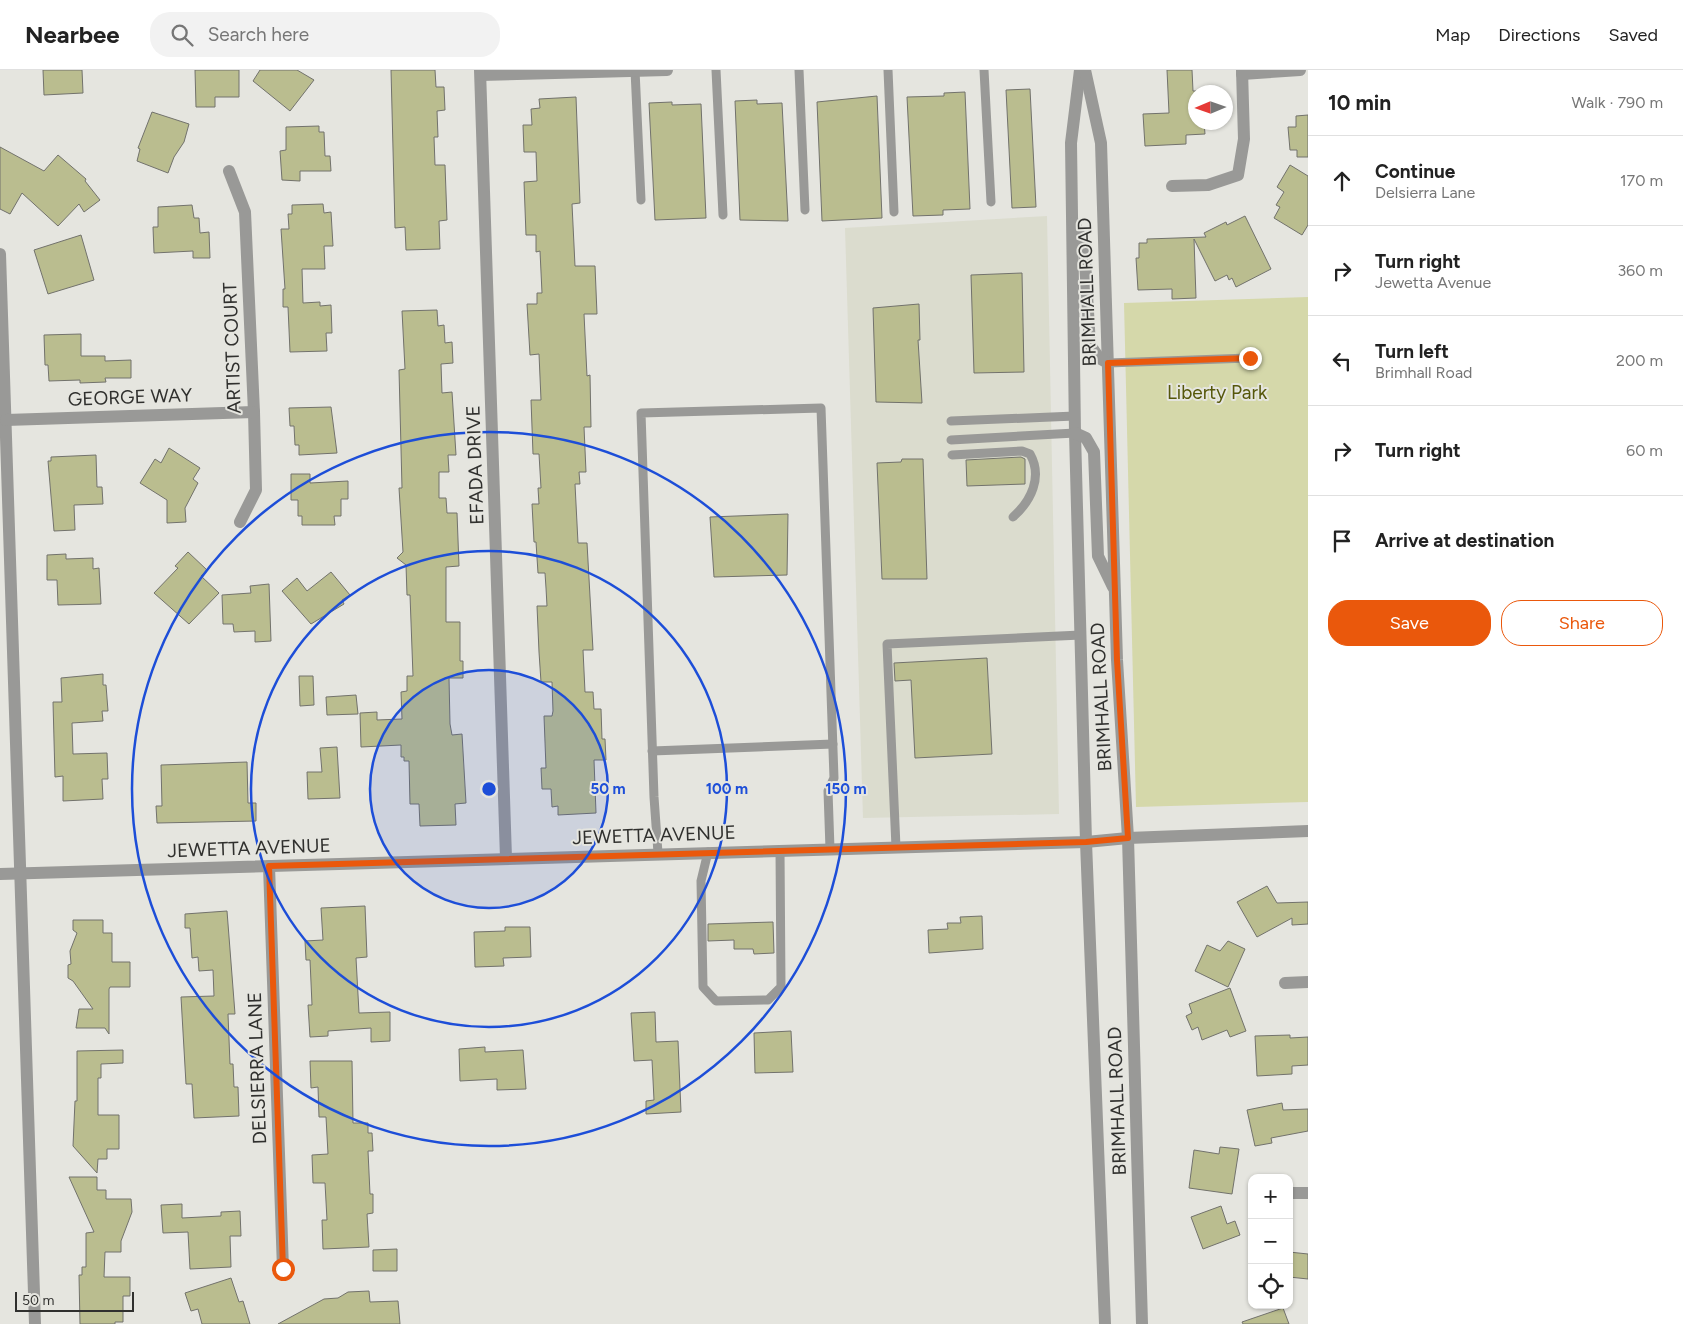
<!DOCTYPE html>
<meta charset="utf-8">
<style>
:root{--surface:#fff;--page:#f2f2f2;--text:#222;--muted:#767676;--line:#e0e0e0;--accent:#ea580c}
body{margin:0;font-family:Figtree,sans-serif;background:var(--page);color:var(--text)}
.controls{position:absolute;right:15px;bottom:15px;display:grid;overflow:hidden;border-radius:10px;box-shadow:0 1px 4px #0004}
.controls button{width:45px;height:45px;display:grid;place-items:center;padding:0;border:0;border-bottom:1px solid var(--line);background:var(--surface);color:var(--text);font:25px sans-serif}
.compass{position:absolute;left:1188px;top:15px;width:45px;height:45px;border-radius:50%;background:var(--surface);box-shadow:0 1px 4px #0004;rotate:268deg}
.scale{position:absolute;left:15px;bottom:12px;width:119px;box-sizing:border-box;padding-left:5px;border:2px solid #30302e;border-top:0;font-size:14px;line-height:18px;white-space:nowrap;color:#30302e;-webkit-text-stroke:4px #e5e5df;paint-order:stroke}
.stop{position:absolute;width:15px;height:15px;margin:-11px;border:4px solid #ea580c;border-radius:50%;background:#fff}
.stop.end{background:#ea580c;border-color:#fff;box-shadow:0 1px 5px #0008}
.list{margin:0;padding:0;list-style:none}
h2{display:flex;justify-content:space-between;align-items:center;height:65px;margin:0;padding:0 20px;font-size:21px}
h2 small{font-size:16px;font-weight:400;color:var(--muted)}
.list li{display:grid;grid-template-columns:32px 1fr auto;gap:15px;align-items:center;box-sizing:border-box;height:90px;padding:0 20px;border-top:1px solid var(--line)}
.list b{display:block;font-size:19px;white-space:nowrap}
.list p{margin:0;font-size:16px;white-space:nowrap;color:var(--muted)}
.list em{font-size:16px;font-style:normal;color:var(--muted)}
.actions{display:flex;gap:10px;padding:15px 20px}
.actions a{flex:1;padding:11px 0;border:1px solid var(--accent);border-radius:20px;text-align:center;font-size:18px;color:var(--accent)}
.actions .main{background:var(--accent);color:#fff}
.icon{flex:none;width:28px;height:28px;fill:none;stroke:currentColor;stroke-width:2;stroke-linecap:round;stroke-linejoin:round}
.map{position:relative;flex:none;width:1308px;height:1254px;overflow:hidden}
header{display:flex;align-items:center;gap:30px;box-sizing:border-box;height:70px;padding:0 25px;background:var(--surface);border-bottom:1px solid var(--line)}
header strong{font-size:24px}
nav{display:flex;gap:28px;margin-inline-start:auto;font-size:18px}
.search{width:350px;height:45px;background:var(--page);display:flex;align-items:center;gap:12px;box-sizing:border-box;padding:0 18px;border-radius:20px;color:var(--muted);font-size:19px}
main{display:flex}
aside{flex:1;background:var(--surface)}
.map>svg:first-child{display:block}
.built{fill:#dbdcce}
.green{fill:#d5d8aa}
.building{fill:#babd8f;stroke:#72726c}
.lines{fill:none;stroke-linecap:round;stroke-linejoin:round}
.service{stroke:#999997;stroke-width:9}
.minor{stroke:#999997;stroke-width:12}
.tertiary{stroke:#999997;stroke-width:12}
.route{stroke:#ea580c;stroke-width:6}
.ring{fill:none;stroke:#1d4ed8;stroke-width:2.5}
.labels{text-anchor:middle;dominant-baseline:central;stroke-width:4;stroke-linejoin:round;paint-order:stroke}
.street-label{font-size:19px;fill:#30302e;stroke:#e5e5df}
.park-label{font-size:19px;fill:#56570a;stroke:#e5e5df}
.centre{fill:#1d4ed8;stroke:#e5e5df;stroke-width:2.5}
.ring-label{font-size:15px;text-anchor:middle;font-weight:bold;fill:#1d4ed8;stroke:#e5e5df;stroke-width:4;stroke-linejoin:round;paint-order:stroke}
</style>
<header>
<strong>Nearbee</strong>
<div class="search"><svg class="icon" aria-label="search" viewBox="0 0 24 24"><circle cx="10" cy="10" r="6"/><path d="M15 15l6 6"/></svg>Search here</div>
<nav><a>Map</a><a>Directions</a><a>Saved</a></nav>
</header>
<main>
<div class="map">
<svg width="1308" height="1254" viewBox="0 0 1308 1254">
<rect width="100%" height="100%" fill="#e5e5df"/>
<!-- built -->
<polygon class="built" points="1047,146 1059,744 863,748 845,158"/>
<!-- green -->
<polygon class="green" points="1308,227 1308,732 1136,737 1124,233"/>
<!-- building -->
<g class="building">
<polygon points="43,0 82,0 83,23 44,25"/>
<polygon points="195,0 239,0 239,27 215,27 215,37 196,37"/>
<polygon points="260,0 297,0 314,10 290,41 253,11"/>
<polygon points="391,0 435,0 436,17 444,17 445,40 437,41 438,67 434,67 435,95 445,95 447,150 439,151 440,179 406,180 405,157 395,158"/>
<polygon points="1167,0 1192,0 1193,21 1196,21 1196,52 1204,52 1205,64 1186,65 1186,74 1145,76 1143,44 1169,43"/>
<polygon points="1030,19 1036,137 1012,138 1006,20"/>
<polygon points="965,22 970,139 943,140 943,145 913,146 907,27 944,26 944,23"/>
<polygon points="877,26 882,148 822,151 817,32"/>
<polygon points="576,27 580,133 572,134 575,196 595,196 597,244 584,244 587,306 590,305 591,357 584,357 586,402 579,402 580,414 575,414 578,473 587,473 593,580 583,580 585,622 593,622 594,639 601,639 602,669 605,669 606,690 594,690 596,743 558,745 558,736 552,737 551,719 542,719 541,698 546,698 544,646 552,646 553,641 552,612 541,612 539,582 537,536 547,536 546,518 545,503 538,503 536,472 534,472 532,434 539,434 538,418 541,418 539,384 533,384 531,330 541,330 539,284 530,285 527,234 537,234 537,223 542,223 540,181 536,182 536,165 526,165 524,112 537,111 536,82 524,82 523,55 532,55 531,39 540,38 539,29"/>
<polygon points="757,30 757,34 782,33 788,151 740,150 735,31"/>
<polygon points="672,32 672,35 701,34 706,148 655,150 649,33"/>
<polygon points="152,42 189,54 184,72 174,87 168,103 137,91 140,79 138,78"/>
<polygon points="1308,45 1308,87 1297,87 1297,80 1290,80 1288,57 1296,57 1296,46"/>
<polygon points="319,56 319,62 324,62 325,86 330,86 331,101 300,101 300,111 282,110 280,81 286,80 286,57"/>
<polygon points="0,77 44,101 58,85 86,109 85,111 100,130 84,142 79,134 58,156 22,123 10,144 0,139"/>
<polygon points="1290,95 1308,106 1308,155 1302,165 1274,148 1280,137 1276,135 1284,122 1277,117"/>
<polygon points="323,134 324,143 331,142 333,176 324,176 325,199 302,199 303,233 320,232 320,236 331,235 332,263 326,263 327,281 290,282 288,237 283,237 283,219 285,219 281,159 289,159 288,144 292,144 292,135"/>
<polygon points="192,135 194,148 199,148 200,163 209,162 210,188 193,188 193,181 154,183 153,157 158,157 158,137"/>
<polygon points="1245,146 1271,199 1236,217 1232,208 1229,210 1227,205 1215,211 1194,169 1196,228 1172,229 1172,219 1138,220 1136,188 1139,188 1139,173 1147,173 1147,169 1206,167 1204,163 1226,152 1227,155"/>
<polygon points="81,165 94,210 48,224 34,180"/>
<polygon points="1022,203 1024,302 974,303 971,205"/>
<polygon points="919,234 920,270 918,270 922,333 876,332 873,238"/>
<polygon points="437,240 438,256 444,255 445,273 452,272 453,293 441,294 442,323 452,322 456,385 448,385 449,402 439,402 439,428 446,428 447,443 457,443 459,496 446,497 446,552 460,552 460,591 463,591 463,608 449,608 450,654 452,665 462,664 466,733 455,734 456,755 420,756 419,734 410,734 409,691 404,691 404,687 401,687 401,675 361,677 360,643 377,642 377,650 402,649 401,622 407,621 407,606 413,606 410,525 407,525 406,495 397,488 403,482 399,418 402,418 399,300 405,299 402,241"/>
<polygon points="81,264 81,286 105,286 105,291 131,290 131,308 105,308 106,312 80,313 80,310 49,311 48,295 45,295 44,265"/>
<polygon points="331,337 337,383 299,385 299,375 295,375 294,356 290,356 289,338"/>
<polygon points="169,378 200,398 193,409 198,413 185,438 186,452 167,453 167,430 140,413 155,389 161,393"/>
<polygon points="96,385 97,417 102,417 103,434 74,435 75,460 54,461 48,391 51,391 51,387"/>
<polygon points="1021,387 1025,389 1025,414 967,416 966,390"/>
<polygon points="902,389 923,389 927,509 882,509 877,393 901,392"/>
<polygon points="291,404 310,404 310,413 348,411 348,429 341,429 341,446 334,446 335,455 302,455 302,446 298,446 298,430 291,430"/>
<polygon points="788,444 787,505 714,507 710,447"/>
<polygon points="188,482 207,500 201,506 219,523 189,554 154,523 178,498 175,496"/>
<polygon points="66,484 66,489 93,488 93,499 99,498 101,534 58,535 57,510 47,510 47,485"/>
<polygon points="331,502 350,525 342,530 344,534 311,554 282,521 297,508 307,521"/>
<polygon points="269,514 271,571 255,572 255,561 234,562 233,554 223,554 222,525 251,523 250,516"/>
<polygon points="987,588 992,684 915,688 911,610 895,611 894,593"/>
<polygon points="103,604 103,615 106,615 108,641 102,641 103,651 72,653 73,684 107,683 108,709 102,709 103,729 63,731 63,706 55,707 53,632 62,632 61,608"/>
<polygon points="299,606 313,606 314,635 300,636"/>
<polygon points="356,625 358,644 327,645 326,627"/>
<polygon points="337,677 340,728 308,729 307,702 322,702 320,678"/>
<polygon points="247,692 248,733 256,733 256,751 157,753 156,736 162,736 161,695"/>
<polygon points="1267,816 1277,833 1308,832 1308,854 1292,855 1292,848 1257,867 1237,832"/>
<polygon points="365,836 367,887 356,888 359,943 390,942 390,971 371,972 371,958 328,961 328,966 310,967 308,935 312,935 310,890 306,890 305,871 323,870 321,838"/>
<polygon points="227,841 235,944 228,944 230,994 233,994 234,1017 238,1017 239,1046 194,1048 192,1014 186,1014 181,927 214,926 213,900 199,901 198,887 192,888 190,858 185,858 185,844"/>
<polygon points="982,846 983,879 929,883 928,860 948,859 947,853 961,853 960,847"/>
<polygon points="73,850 103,850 103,863 112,863 112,892 130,892 130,917 110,917 109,919 109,964 105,958 76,958 79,939 93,939 73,911 68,908 68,895 71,894 70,881 77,863 73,860"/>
<polygon points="773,852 774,883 754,884 753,879 734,879 734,870 708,871 708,854"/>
<polygon points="505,857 530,857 531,887 503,888 504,896 475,897 474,862 505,861"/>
<polygon points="1228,871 1245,879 1228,917 1195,901 1207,875 1220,881"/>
<polygon points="1230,918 1246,961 1230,967 1227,960 1202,970 1198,957 1192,960 1186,946 1192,943 1189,934"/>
<polygon points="655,942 656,972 678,971 681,1042 646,1044 646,1031 654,1030 652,990 634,991 631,943"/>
<polygon points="791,961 793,1002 755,1003 754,963"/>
<polygon points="1290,965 1290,968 1308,967 1308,995 1292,996 1292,1004 1257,1006 1255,966"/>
<polygon points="485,977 485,982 523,980 526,1019 497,1020 497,1009 460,1011 459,979"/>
<polygon points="123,980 123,993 101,994 101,1008 98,1008 98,1045 119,1045 119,1079 107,1079 107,1089 98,1089 97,1103 73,1076 75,1031 77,1031 77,981"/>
<polygon points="310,991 352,991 353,1053 368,1053 368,1063 372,1063 373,1081 368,1081 370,1124 373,1124 373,1143 367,1144 369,1177 323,1179 322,1150 327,1150 325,1113 313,1113 312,1085 328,1084 326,1047 319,1047 318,1017 311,1018"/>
<polygon points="1282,1033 1283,1040 1308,1039 1308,1061 1271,1068 1272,1073 1255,1076 1247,1040"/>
<polygon points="1220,1077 1239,1079 1232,1124 1189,1118 1194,1080 1219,1084"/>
<polygon points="69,1107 97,1107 97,1120 106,1120 106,1129 131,1129 132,1142 121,1171 121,1182 105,1182 104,1207 130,1207 130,1226 123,1226 123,1252 115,1252 115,1254 80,1254 79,1205 82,1205 82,1197 86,1197 86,1163 94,1162"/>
<polygon points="182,1134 182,1148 221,1146 221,1142 240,1141 241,1166 230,1166 231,1197 190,1199 188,1162 163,1163 161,1135"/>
<polygon points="1221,1136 1227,1154 1235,1151 1240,1165 1203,1179 1191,1147"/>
<polygon points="397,1179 397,1201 373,1201 373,1180"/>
<polygon points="1289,1182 1308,1184 1308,1209 1289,1207"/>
<polygon points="231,1208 239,1232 243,1231 250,1254 202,1254 198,1239 191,1241 185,1223"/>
<polygon points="369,1221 370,1232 398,1231 400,1254 278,1254 324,1229 338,1228 348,1222"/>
<polygon points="1283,1238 1289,1254 1243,1254 1242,1252"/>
</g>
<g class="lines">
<!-- service -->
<g class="service">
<polyline points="635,0 641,130"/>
<polyline points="716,0 723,145"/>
<polyline points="799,0 805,140"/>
<polyline points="888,0 894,142"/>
<polyline points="984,0 991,132"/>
<polyline points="1108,293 1249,288"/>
<polyline points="951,351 1075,346"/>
<polyline points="951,370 1075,363"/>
<path d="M952 385 1022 381 1030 384C1043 407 1031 431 1013 447"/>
<polyline points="652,681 833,674"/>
<polyline points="896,777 887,574 1081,565"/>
<polyline points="708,782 701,811 703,917 716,931 768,930 781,917 780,780"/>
<polyline points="658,783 654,727 641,343 821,338 834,708 828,721 830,779"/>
</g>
<!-- minor -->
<g class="minor">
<polyline points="480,0 506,788"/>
<polyline points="1242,4 1300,0"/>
<polyline points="481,5 667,0"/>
<polyline points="229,101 245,142 254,342 256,420 240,452"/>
<polyline points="1172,116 1208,115 1238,105 1244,69 1242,0"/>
<polyline points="0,184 35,1254"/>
<polyline points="6,350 254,342"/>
<polyline points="269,796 283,1199"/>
<polyline points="1285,913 1308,912"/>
<polyline points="1289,1123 1308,1123"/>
</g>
<!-- tertiary -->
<g class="tertiary">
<polyline points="1080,0 1071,73 1075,363 1086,772 1105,1254"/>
<polyline points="1085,0 1101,73 1117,590 1128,768 1142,1254"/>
<polyline points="1074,153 1084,174 1090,275 1099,288 1108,293"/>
<polyline points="1075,363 1086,368 1094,382 1098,486 1113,517"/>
<polyline points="0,804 1086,772 1128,768 1308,761"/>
</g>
</g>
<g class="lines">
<!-- route -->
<polyline class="route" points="283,1199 269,796 1086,772 1128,768 1117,590 1108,293 1250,288"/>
</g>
<!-- distance rings -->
<circle cx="489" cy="719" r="119" fill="#1d4ed8" fill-opacity=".12"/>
<g class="ring">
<circle cx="489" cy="719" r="119"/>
<circle cx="489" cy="719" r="238"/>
<circle cx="489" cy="719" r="357"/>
</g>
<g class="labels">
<!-- street labels -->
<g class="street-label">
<text transform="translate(1087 222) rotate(-92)">BRIMHALL ROAD</text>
<text transform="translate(232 278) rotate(-92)">ARTIST COURT</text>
<text transform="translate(130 327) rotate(-2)">GEORGE WAY</text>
<text transform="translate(475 395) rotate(-92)">EFADA DRIVE</text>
<text transform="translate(1101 627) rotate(-93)">BRIMHALL ROAD</text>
<text transform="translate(654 765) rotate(-2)">JEWETTA AVENUE</text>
<text transform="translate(249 778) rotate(-2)">JEWETTA AVENUE</text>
<text transform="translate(257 998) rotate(-92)">DELSIERRA LANE</text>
<text transform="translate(1117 1031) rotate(-92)">BRIMHALL ROAD</text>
</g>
<!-- park labels -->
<g class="park-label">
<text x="1217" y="322">Liberty Park</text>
</g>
</g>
<circle cx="489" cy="719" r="8" class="centre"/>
<g class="ring-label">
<text x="608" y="724">50 m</text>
<text x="727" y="724">100 m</text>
<text x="846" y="724">150 m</text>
</g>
</svg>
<div class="controls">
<button>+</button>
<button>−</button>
<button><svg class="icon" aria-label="locate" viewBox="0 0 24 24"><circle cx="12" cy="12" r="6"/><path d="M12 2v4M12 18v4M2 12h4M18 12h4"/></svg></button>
</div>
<svg class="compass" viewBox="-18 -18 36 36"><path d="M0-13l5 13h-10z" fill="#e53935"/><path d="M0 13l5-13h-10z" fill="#767676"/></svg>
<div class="scale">50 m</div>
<div class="stop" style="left:283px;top:1199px"></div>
<div class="stop end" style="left:1250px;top:288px"></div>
</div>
<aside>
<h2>10 min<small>Walk · 790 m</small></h2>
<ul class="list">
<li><svg class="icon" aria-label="ahead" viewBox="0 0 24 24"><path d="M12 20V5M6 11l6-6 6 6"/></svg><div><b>Continue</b><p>Delsierra Lane</p></div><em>170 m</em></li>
<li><svg class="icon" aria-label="right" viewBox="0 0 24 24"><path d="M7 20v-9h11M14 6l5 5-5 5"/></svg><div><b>Turn right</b><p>Jewetta Avenue</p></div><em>360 m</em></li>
<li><svg class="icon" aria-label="left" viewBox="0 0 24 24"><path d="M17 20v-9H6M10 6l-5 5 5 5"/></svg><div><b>Turn left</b><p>Brimhall Road</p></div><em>200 m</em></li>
<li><svg class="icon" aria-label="right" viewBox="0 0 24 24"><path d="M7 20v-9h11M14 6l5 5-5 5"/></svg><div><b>Turn right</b></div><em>60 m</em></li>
<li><svg class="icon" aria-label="arrive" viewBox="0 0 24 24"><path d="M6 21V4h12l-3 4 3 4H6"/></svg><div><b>Arrive at destination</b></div></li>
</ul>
<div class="actions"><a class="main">Save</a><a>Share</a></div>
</aside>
</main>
